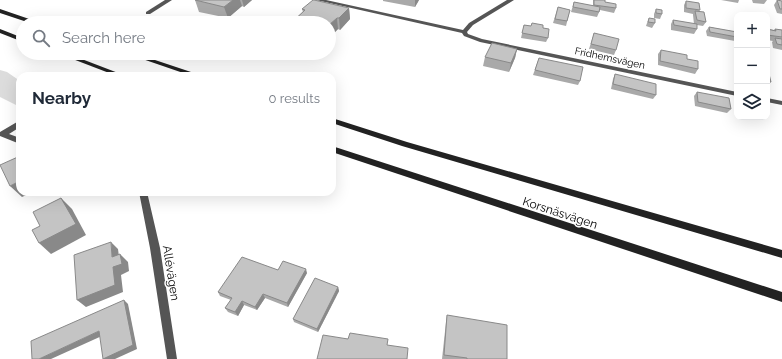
<!DOCTYPE html>
<meta charset="utf-8">
<style>
:root{--surface:#fff;--page:#f6f6f7;--text:#1f2937;--muted:#747a83;--line:#e0e1e3}
body{margin:0;font-family:Raleway,sans-serif;background:var(--page);color:var(--text)}
.controls{position:absolute;right:12px;top:12px;display:grid;overflow:hidden;border-radius:8px;box-shadow:0 4px 16px #0002}
.controls button{width:36px;height:36px;display:grid;place-items:center;padding:0;border:0;border-bottom:1px solid var(--line);background:var(--surface);color:var(--text);font:20px sans-serif}
.list{margin:0;padding:0;list-style:none}
h2{display:flex;justify-content:space-between;align-items:center;height:52px;margin:0;padding:0 16px;font-size:17px}
h2 small{font-size:13px;font-weight:400;color:var(--muted)}
.icon{flex:none;width:22px;height:22px;fill:none;stroke:currentColor;stroke-width:2;stroke-linecap:round;stroke-linejoin:round}
.map{position:relative;flex:none;width:782px;height:359px;overflow:hidden}
.search{position:absolute;background:var(--surface);box-shadow:0 4px 16px #0002;left:16px;top:16px;width:320px;height:44px;display:flex;align-items:center;gap:10px;box-sizing:border-box;padding:0 14px;border-radius:22px;color:var(--muted);font-size:15px}
.panel{position:absolute;background:var(--surface);box-shadow:0 4px 16px #0002;left:16px;top:72px;width:320px;height:124px;border-radius:12px}
.map>svg:first-child{display:block}
.green{fill:#dcdcdc}
.lines{fill:none;stroke-linecap:round;stroke-linejoin:round}
.lane{fill:#555;fill-rule:evenodd}
.street{fill:#555;fill-rule:evenodd}
.secondary{fill:#222;fill-rule:evenodd}
.wall{fill:#a9a9a9}
.shaded-wall{fill:#898989}
.building{fill:#c4c4c4;stroke:#898989}
.labels{text-anchor:middle;dominant-baseline:central;stroke-width:3;stroke-linejoin:round;paint-order:stroke}
.far-street-label{font-size:10px;fill:#000;stroke:#fff}
.street-label{font-size:12px;fill:#000;stroke:#fff}
</style>
<div class="map">
<svg width="782" height="359" viewBox="0 0 782 359">
<rect width="100%" height="100%" fill="#fff"/>
<!-- green -->
<polygon class="green" points="0,70 7,72 20,81 20,107 0,97"/>
<g class="lines">
<!-- lane -->
<g class="lane">
<polygon points="165,0 172,0 150,14 146,14 146,12"/>
<polygon points="17,122 20,122 20,127 9,134 20,138 20,144 0,136 0,132"/>
</g>
<!-- street -->
<g class="street">
<polygon points="316,0 326,0 463,30 469,23 507,0 514,0 473,25 467,32 468,34 482,39 737,92 737,96 480,42 464,36 462,33"/>
<polygon points="767,98 782,101 782,105 767,102"/>
<polygon points="139,192 147,192 160,248 177,359 167,359 150,248"/>
</g>
<!-- secondary -->
<g class="secondary">
<polygon points="0,9 38,22 39,23 30,23 0,13"/>
<polygon points="0,29 23,38 23,42 0,33"/>
<polygon points="57,53 66,53 126,76 117,76"/>
<polygon points="125,53 134,53 200,75 201,76 192,76"/>
<polygon points="332,118 407,142 782,250 782,258 402,146 332,123"/>
<polygon points="332,146 782,292 782,302 332,152"/>
</g>
</g>
<!-- wall -->
<g class="wall">
<polygon points="195,0 252,0 244,7 242,6 228,18 199,12"/>
<polygon points="383,0 419,0 415,7 383,1"/>
<polygon points="593,0 605,0 605,2 616,8 614,13 600,10 597,17 571,12 574,2 593,6"/>
<polygon points="721,0 739,0 738,3"/>
<polygon points="752,0 767,0 764,4 753,3"/>
<polygon points="777,0 782,1 782,14 777,13 774,5"/>
<polygon points="686,1 700,10 699,11 706,22 703,26 697,25 697,29 694,34 671,30 671,24 673,20 694,24 693,15 693,14 684,12 684,5"/>
<polygon points="558,7 570,10 566,26 553,23"/>
<polygon points="349,8 350,19 340,30 338,29 329,38 329,23 291,23 303,12 302,9"/>
<polygon points="656,9 662,14 660,19 654,18 654,14"/>
<polygon points="649,18 655,23 652,28 646,26 647,23"/>
<polygon points="524,25 543,28 548,38 546,42 521,38"/>
<polygon points="709,27 737,32 737,39 735,41 707,36 706,31"/>
<polygon points="767,29 774,30 775,29 782,30 782,50 773,48 772,42 773,41 767,40"/>
<polygon points="594,33 616,50 614,55 589,49"/>
<polygon points="517,49 515,58 509,72 483,66 485,57"/>
<polygon points="661,50 687,59 698,69 695,74 658,65 658,54"/>
<polygon points="539,58 580,81 578,85 533,75"/>
<polygon points="737,63 737,80 736,80 734,68"/>
<polygon points="767,69 771,82 767,86"/>
<polygon points="615,74 656,95 653,99 611,89 613,79"/>
<polygon points="697,92 731,109 727,113 695,106 694,96"/>
<polygon points="278,270 307,273 288,307 265,298 257,310 244,305 238,316 228,312 225,308 231,300 220,296 218,292"/>
<polygon points="338,287 339,291 318,332 294,322 293,319"/>
<polygon points="447,315 507,359 442,359 446,322"/>
</g>
<!-- shaded-wall -->
<g class="shaded-wall">
<polygon points="233,0 240,0 242,6 228,18 224,7"/>
<polygon points="242,0 252,0 244,7"/>
<polygon points="415,0 419,0 415,7"/>
<polygon points="349,8 350,19 340,30 339,18"/>
<polygon points="337,18 338,29 329,38 329,25"/>
<polygon points="517,49 515,58 509,72 511,63"/>
<polygon points="20,181 20,192 33,192 22,197 10,186"/>
<polygon points="61,198 72,209 86,235 51,254 39,243"/>
<polygon points="111,242 118,249 120,264 120,254 128,262 129,271 121,275 123,292 86,307 77,300 113,267"/>
<polygon points="306,269 307,273 288,307 287,303"/>
<polygon points="338,287 339,291 318,332 317,329"/>
<polygon points="263,294 265,298 257,310 255,307"/>
<polygon points="124,300 128,304 137,349 115,359 103,359"/>
<polygon points="242,301 244,305 238,316 235,312"/>
<polygon points="99,331 104,335 51,359 39,359"/>
</g>
<!-- building -->
<g class="building">
<polygon points="195,0 233,0 224,7"/>
<polygon points="313,0 314,0 349,8 339,18 337,18 329,25 329,23 291,23 305,10 302,9"/>
<polygon points="594,0 605,0 605,2 616,4 616,8 594,5"/>
<polygon points="777,0 782,1 782,9 780,9"/>
<polygon points="686,1 699,3 700,10 686,8"/>
<polygon points="574,2 600,7 599,12 573,7"/>
<polygon points="558,7 570,10 567,21 555,19"/>
<polygon points="656,9 662,10 662,14 656,13"/>
<polygon points="695,11 704,12 706,22 697,20"/>
<polygon points="649,18 655,19 655,23 648,22"/>
<polygon points="673,20 697,24 697,29 674,25"/>
<polygon points="532,23 543,25 543,28 549,29 548,38 522,33 524,25 531,26"/>
<polygon points="709,27 737,32 737,37 710,32"/>
<polygon points="767,29 776,31 775,29 782,30 782,37 767,35"/>
<polygon points="594,33 619,39 616,50 591,44"/>
<polygon points="775,38 782,39 782,45 777,44"/>
<polygon points="492,43 517,49 511,63 485,57"/>
<polygon points="661,50 687,55 687,59 698,61 698,69 660,61"/>
<polygon points="539,58 583,67 580,81 535,70"/>
<polygon points="767,69 768,70 771,82 767,81"/>
<polygon points="615,74 656,84 656,95 613,84"/>
<polygon points="697,92 729,98 731,109 698,102"/>
<polygon points="20,156 20,181 10,186 0,165"/>
<polygon points="61,198 76,224 39,243 32,230 40,226 33,212"/>
<polygon points="111,242 112,257 120,254 122,264 113,267 115,285 77,300 74,255"/>
<polygon points="242,257 278,270 283,261 306,269 287,303 263,294 255,307 242,301 235,312 225,308 232,298 218,292"/>
<polygon points="315,278 338,287 317,329 293,319"/>
<polygon points="124,300 133,345 103,359 99,331 39,359 32,359 31,341"/>
<polygon points="447,315 507,325 507,359 467,359 467,358 444,355"/>
<polygon points="350,333 388,339 387,345 408,348 407,359 317,359 323,335 348,339"/>
</g>
<g class="labels">
<!-- far-street labels -->
<g class="far-street-label">
<text transform="translate(610 58) rotate(12)">Fridhemsvägen</text>
</g>
<!-- street labels -->
<g class="street-label">
<text transform="translate(560 213) rotate(18)">Korsnäsvägen</text>
<text transform="translate(171 273) rotate(81)">Allévägen</text>
</g>
</g>
</svg>
<div class="controls">
<button>+</button>
<button>−</button>
<button><svg class="icon" aria-label="layers" viewBox="0 0 24 24"><path d="M12 4l9 5-9 5-9-5zM3 14l9 5 9-5"/></svg></button>
</div>
<div class="search"><svg class="icon" aria-label="search" viewBox="0 0 24 24"><circle cx="10" cy="10" r="6"/><path d="M15 15l6 6"/></svg>Search here</div>
<section class="panel">
<h2>Nearby<small>0 results</small></h2>
<ul class="list">
</ul>
</section>
</div>
